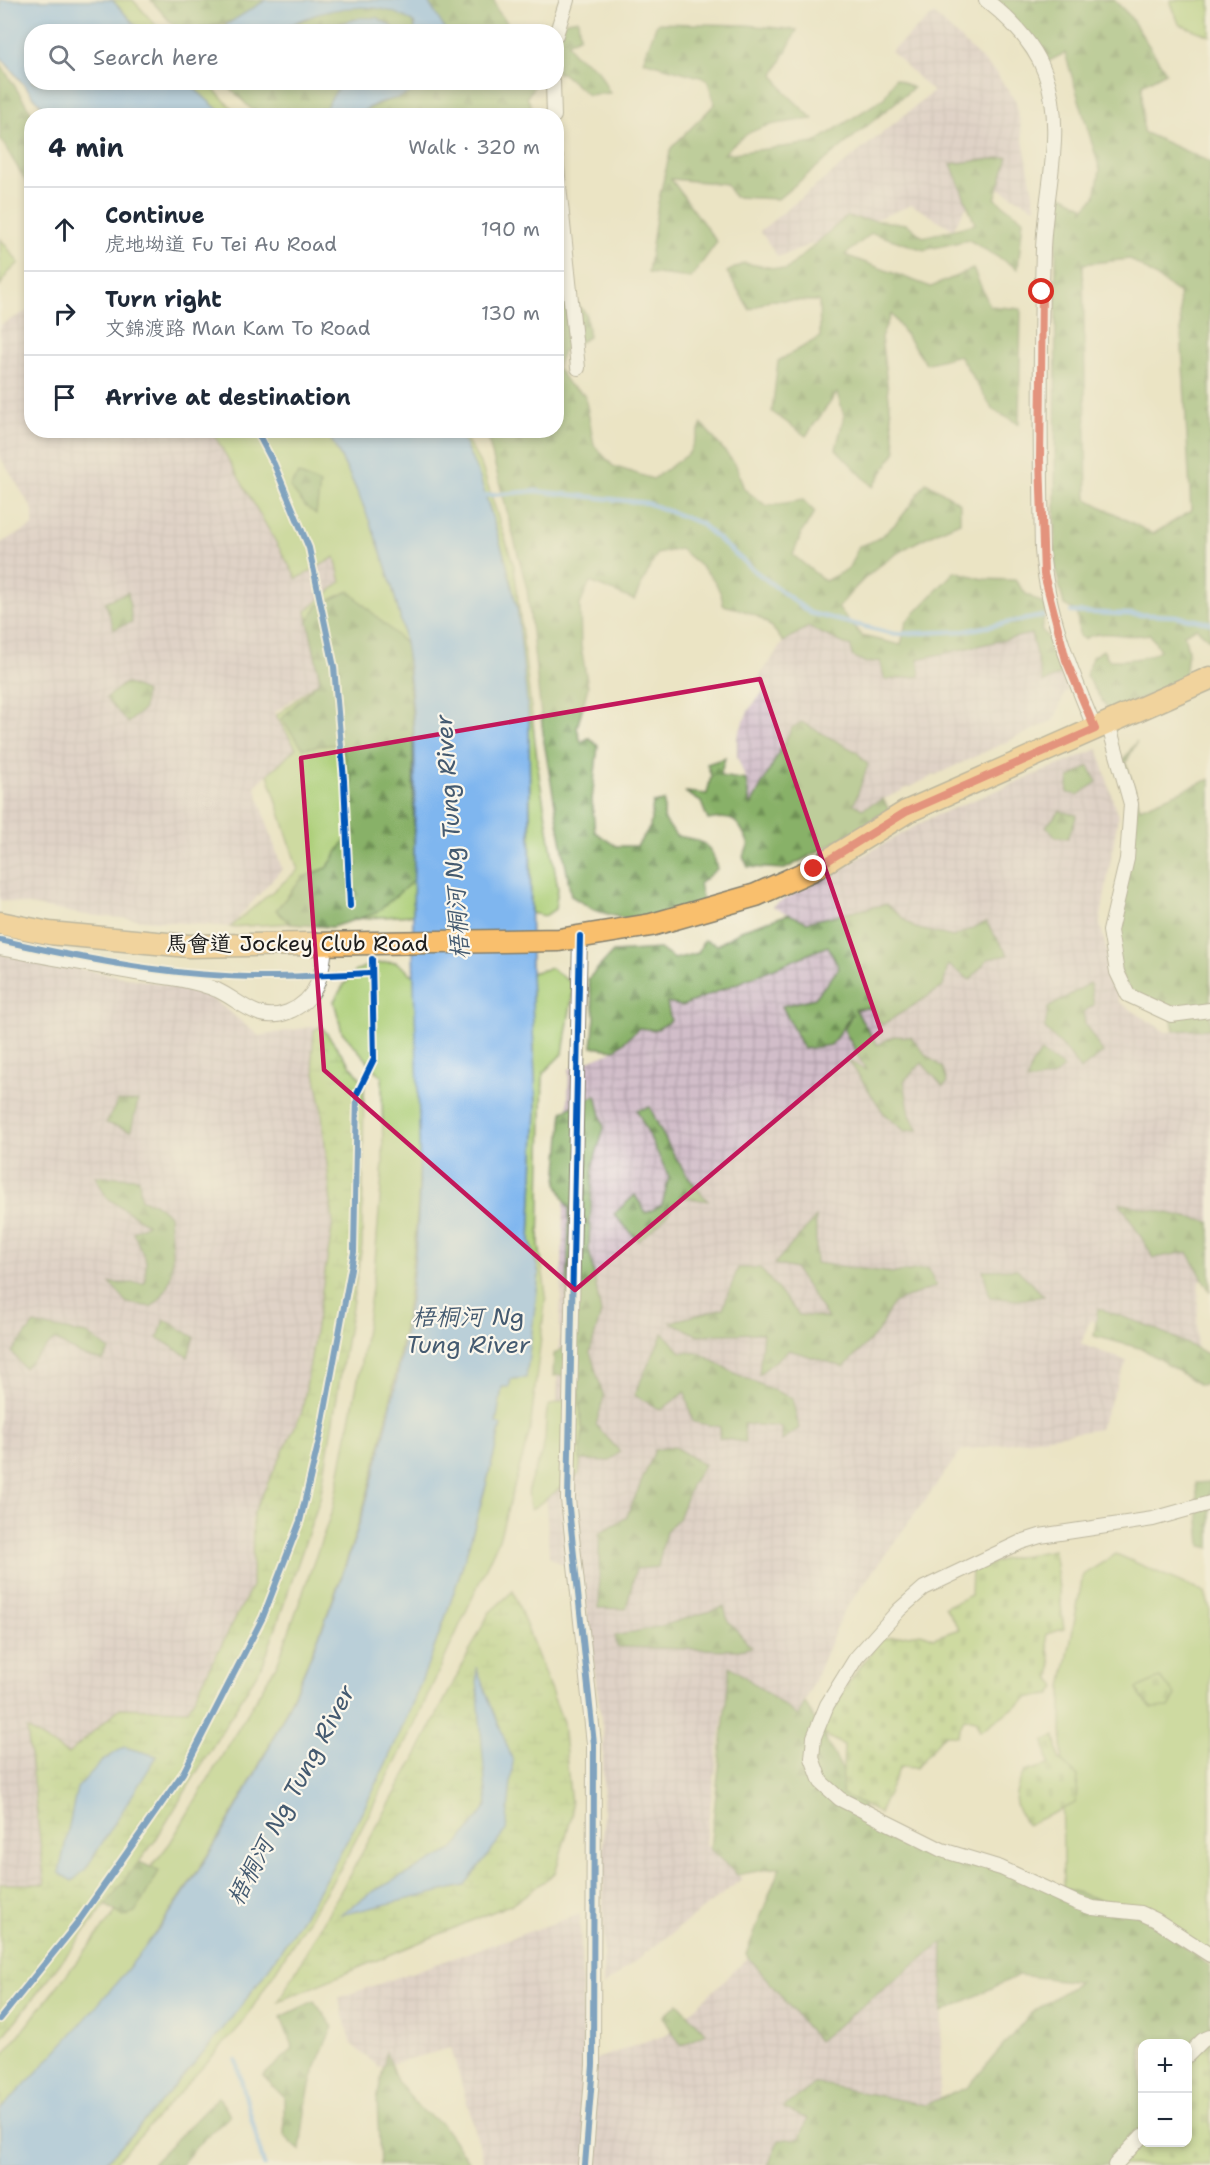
<!DOCTYPE html>
<meta charset="utf-8">
<style>
:root{--surface:#fff;--page:#f2f2f3;--text:#1f2937;--muted:#747a83;--line:#e0e1e3}
body{margin:0;font-family:"Shantell Sans","LXGW WenKai TC",sans-serif;background:var(--page);color:var(--text)}
.controls{position:absolute;right:18px;bottom:18px;display:grid;overflow:hidden;border-radius:12px;box-shadow:0 3px 9px #0003}
.controls button{width:54px;height:54px;display:grid;place-items:center;padding:0;border:0;border-bottom:2px solid var(--line);background:var(--surface);color:var(--text);font:30px sans-serif}
.stop{position:absolute;width:18px;height:18px;margin:-14px;border:4px solid #d93025;border-radius:50%;background:#fff}
.stop.end{background:#d93025;border-color:#fff;box-shadow:0 2px 6px #0008}
.list{margin:0;padding:0;list-style:none}
h2{display:flex;justify-content:space-between;align-items:center;height:78px;margin:0;padding:0 24px;font-size:26px}
h2 small{font-size:20px;font-weight:400;color:var(--muted)}
.list li{display:grid;grid-template-columns:39px 1fr auto;gap:18px;align-items:center;box-sizing:border-box;height:84px;padding:0 24px;border-top:2px solid var(--line)}
.list b{display:block;font-size:22px;white-space:nowrap}
.list p{margin:0;font-size:20px;white-space:nowrap;color:var(--muted)}
.list em{font-size:20px;font-style:normal;color:var(--muted)}
.icon{flex:none;width:33px;height:33px;fill:none;stroke:currentColor;stroke-width:2;stroke-linecap:round;stroke-linejoin:round}
.map{position:relative;flex:none;width:1210px;height:2165px;overflow:hidden}
.search{position:absolute;background:var(--surface);box-shadow:0 3px 9px #0003;left:24px;top:24px;width:540px;height:66px;display:flex;align-items:center;gap:15px;box-sizing:border-box;padding:0 21px;border-radius:24px;color:var(--muted);font-size:22px}
.panel{position:absolute;background:var(--surface);box-shadow:0 3px 9px #0003;left:24px;top:108px;width:540px;height:330px;border-radius:24px}
.map>svg:first-child{display:block}
.industrial{fill:url(#industrial-grid)}
.grass{fill:#abce77;stroke:#64754a;stroke-width:1.5}
.forest{fill:url(#forest-firs);stroke:#526642;stroke-width:1.5;fill-rule:evenodd}
.wetland{fill:url(#wetland-marsh);stroke:#64754a;stroke-width:1.5}
.cemetery{fill:url(#cemetery-stones);stroke:#64754a;stroke-width:1.5}
.water{fill:#7fb6ef;stroke:#4e6986;stroke-width:1.5}
.lines{fill:none;stroke-linecap:round;stroke-linejoin:round}
.stream{stroke:#7fb6ef;stroke-width:4.5}
.street-casing{stroke:#848070;stroke-width:16}
.primary-casing{stroke:#848070;stroke-width:25}
.street{stroke:#fff;stroke-width:14}
.primary{stroke:#f9bf6d;stroke-width:22}
.cycleway-casing{stroke:#fbf7ec;stroke-width:10}
.cycleway{stroke:#0057b8;stroke-width:6}
.route{stroke:#d93025;stroke-width:8}
.marked{fill:none;stroke:#c2185b;stroke-width:4.5;stroke-linejoin:round}
.labels{text-anchor:middle;dominant-baseline:central;stroke-width:4.5;stroke-linejoin:round;paint-order:stroke}
.street-label{font-size:22px;fill:#1c1c1c;stroke:#fbf7ec}
.water-label{font-size:24px;font-style:italic;fill:#445a70;stroke:#fbf7ec}
</style>
<div class="map">
<svg width="1210" height="2165" viewBox="0 0 1210 2165">
<defs>
<pattern id="industrial-grid" width="8" height="8" patternUnits="userSpaceOnUse" patternTransform="scale(1.5)"><rect width="8" height="8" fill="#d1bdc9"/><path d="M0 4h8M4 0v8" fill="none" stroke="#b3a2ac"/></pattern>
<pattern id="forest-firs" width="22" height="20" patternUnits="userSpaceOnUse" patternTransform="scale(1.5)"><rect width="22" height="20" fill="#88b168"/><path d="M5 1l3.5 6h-7zM16 11l3.5 6h-7z" fill="#6e8f55"/></pattern>
<pattern id="wetland-marsh" width="20" height="14" patternUnits="userSpaceOnUse" patternTransform="scale(1.5)"><rect width="20" height="14" fill="#abce77"/><path d="M1 5h8M5 5V1M11 12h8M15 12V8" fill="none" stroke="#93b066"/></pattern>
<pattern id="cemetery-stones" width="16" height="16" patternUnits="userSpaceOnUse" patternTransform="scale(1.5)"><rect width="16" height="16" fill="#abce77"/><path d="M2 7V4a2 2 0 0 1 4 0v3zM10 15v-3a2 2 0 0 1 4 0v3z" fill="#93b066"/></pattern>
</defs>
<rect width="100%" height="100%" fill="#fbf7ec"/>
<filter id="ink" filterUnits="userSpaceOnUse"><feTurbulence type="fractalNoise" baseFrequency=".0167" numOctaves="2"/><feDisplacementMap in="SourceGraphic" scale="12" xChannelSelector="R" yChannelSelector="G"/><feConvolveMatrix kernelMatrix="1 2 1 2 8 2 1 2 1" color-interpolation-filters="sRGB"/></filter>
<filter id="wash" filterUnits="userSpaceOnUse"><feTurbulence type="fractalNoise" baseFrequency=".008" numOctaves="4" result="noise"/><feDisplacementMap in="SourceGraphic" scale="24" xChannelSelector="R" yChannelSelector="G"/><feGaussianBlur stdDeviation="1.35" result="paint"/><feColorMatrix in="noise" values="0 0 0 0 0 0 0 0 0 0 0 0 0 0 0 0 0 1.4 0 .05"/><feComposite in="paint" operator="in"/></filter>
<g filter="url(#wash)">
<rect width="100%" height="100%" fill="#ebe4c4"/>
<!-- industrial -->
<g class="industrial">
<polygon points="934,14 995,72 1016,101 1036,209 983,179 953,229 912,205 778,257 760,231 933,92 891,51"/>
<polygon points="31,309 32,430 214,431 297,578 335,556 341,582 306,611 320,680 274,713 296,748 255,786 282,869 230,927 86,915 0,900 0,543 33,526 33,510 0,457 0,325"/>
<polygon points="807,626 880,661 885,680 918,659 1032,634 1041,678 1061,674 1069,689 1064,695 1054,720 862,809 854,804 868,765 855,750 801,722 792,728 758,797 749,808 746,780 737,756 737,738 748,711 767,687 757,680 783,642"/>
<polygon points="1098,749 1118,817 1100,923 1119,1002 1166,1032 1210,1029 1210,1271 1199,1282 1196,1354 1090,1320 1081,1344 1127,1361 1099,1429 961,1451 844,1611 799,1716 730,1667 705,1844 742,1879 603,1986 603,1733 581,1575 549,1557 544,1466 556,1431 569,1069 615,1050 666,1003 826,941 839,968 815,998 855,1008 871,1008 882,1025 943,987 953,937 915,928 886,904 807,923 772,906 932,817"/>
<polygon points="0,954 205,992 259,1036 315,1026 312,1057 321,1104 333,1223 304,1407 251,1519 252,1586 188,1710 120,1708 68,1754 27,1730 45,1884 0,1884"/>
<polygon points="580,1914 584,2063 666,2035 750,1956 818,2040 944,1942 939,2106 819,2094 784,2109 808,2118 807,2137 779,2140 771,2165 485,2165 451,2048 379,2067 351,2044 338,1998"/>
</g>
<!-- grass -->
<g class="grass">
<polygon points="112,0 133,0 161,31 141,31"/>
<polygon points="1170,0 1210,0 1210,36 1179,24"/>
<polygon points="188,83 207,83 239,115 224,115"/>
<polygon points="0,238 19,263 7,274 0,286"/>
<path d="M212 431H326C362 490 393 574 405 642 409 662 409 682 410 701 416 772 416 844 413 915L230 927 298 870 268 774 296 748 276 716 320 680 306 611 341 582 335 557 297 579Z"/>
<path d="M459 431H462L482 467 514 566 539 775 558 889 555 909 545 916 531 913C530 743 534 588 459 431Z"/>
<path d="M396 962 414 976C419 1051 423 1127 418 1202 399 1483 296 1754 123 1976 86 2024 43 2067 0 2110V2059L170 1843 278 1662 333 1508 360 1369 374 1274 383 1162 382 1077 342 1032 334 1001C352 970 359 963 396 962Z"/>
<path d="M551 968 574 985 563 1053 543 1073 539 1244 546 1295 530 1431 499 1539 414 1726 344 1863 242 2024 113 2165H103C159 2106 213 2045 261 1979 378 1814 455 1622 501 1426L496 1423 502 1387 511 1379 526 1377 539 1274 530 1241 536 1109 531 973Z"/>
<path d="M579 1395 583 1432 579 1474 531 1510C521 1478 543 1467 545 1438 546 1427 545 1417 548 1406Z"/>
<polygon points="1116,1554 1205,1593 1210,1609 1210,1962 1178,1934 1063,1897 1062,1687 1083,1575"/>
</g>
<!-- forest -->
<g class="forest">
<polygon points="151,0 274,0 232,21 199,29 226,25 230,32 178,31"/>
<polygon points="427,0 494,0 497,10 514,31 445,31"/>
<path d="M991 0H1114L1129 15 1166 72 1142 85 1143 132 1210 162V640L1196 628 1184 634 1188 650 1185 678 1110 713 1086 676 1092 657 1103 650 1109 660C1127 660 1145 660 1160 650L1150 634C1122 640 1109 627 1084 639L1079 636 1077 612 1064 605 1055 566 1056 247 1061 194 1083 206V210L1095 197 1100 170 1065 53 1041 65ZM1130 259 1179 293 1191 511 1153 534 1087 499 1083 264Z"/>
<path d="M367 1C385 6 415 8 415 31H395L394 28 378 18 326 24 313 31 276 32 328 9Z"/>
<polygon points="578,19 580,36 568,43 573,53 598,70 610,93 588,95 562,73 557,73 556,32 566,21"/>
<path d="M657 23 747 25 797 30 774 75 785 92 813 119C776 123 749 124 724 154L814 143 884 98 895 78 913 88 778 199 734 197 726 184 671 179 717 242 691 278 648 273 658 203 671 148 715 104 707 79 643 61Z"/>
<polygon points="0,63 33,115 31,190 0,138"/>
<polygon points="225,83 343,83 324,114 326,116 257,115"/>
<path d="M429 83H536L527 97 536 115 356 116C379 101 405 95 429 83Z"/>
<polygon points="1008,157 995,199 1023,219 1018,269 969,240 924,250 872,233 845,255 931,287 973,269 990,306 1021,309 1019,424 993,410 959,355 926,364 891,314 881,337 896,451 873,487 836,449 844,416 837,393 806,436 772,412 778,361 820,337 819,301 769,300 750,310 727,272 744,263 786,270 846,217 907,224 923,237 975,224 951,164"/>
<path d="M557 268 561 285 586 314 589 337 563 351 557 367 569 385 585 395 594 445 613 466 653 479 689 453 702 424 736 465 744 489 767 506 803 500 815 512 802 532 793 555 825 581 848 569 859 546C891 539 909 507 926 482L960 503V522C910 543 872 563 838 608L862 636 901 645 906 622 955 571 983 579 1015 580 1026 594 1047 606 1041 629 1061 654V674L1043 683 1031 634 918 659 920 676 885 680 880 661 866 663 852 656 851 647 808 627 783 642C767 617 752 612 723 605 720 578 700 566 680 549L657 554 634 600 590 582 580 605 581 646 588 687 577 728 581 742 589 738 598 746 592 800 595 832 616 846H637L650 827 653 803 664 801V819L676 836C699 839 713 843 717 869L699 884 704 905 632 921 594 910 571 896 544 742 527 589 486 431 556 430Z"/>
<polygon points="298,474 320,484 316,514 305,506 290,487"/>
<polygon points="349,591 406,644 413,729 414,880 376,913 332,927 290,924 276,910 303,877 327,868 350,833 352,780 340,744 303,748 281,719 320,680 308,621 317,606"/>
<polygon points="128,592 132,622 114,629 105,602"/>
<polygon points="125,683 145,691 144,709 128,723 106,698"/>
<path d="M801 722 857 752 868 765 854 804 862 809 883 799 892 815H879L859 830 785 869 748 867 743 856 749 845C740 822 734 814 708 820L701 802 685 792 707 794 711 776 707 764 725 758 720 776 746 780 750 807 792 728Z"/>
<polygon points="1137,741 1126,763 1140,808 1210,779 1210,1029 1174,1031 1171,1015 1125,988 1111,936 1133,803 1121,763"/>
<polygon points="1089,766 1097,782 1078,795 1067,793 1069,778"/>
<polygon points="1060,811 1077,815 1068,838 1056,837 1046,826"/>
<polygon points="886,904 915,928 953,937 986,922 1008,955 988,959 970,980 948,965 943,987 882,1025 871,1008 855,1009 877,1045 894,1036 911,1037 926,1055 943,1068 947,1083 943,1087 922,1063 904,1081 910,1115 919,1130 905,1131 885,1115 849,1061 866,1070 844,1030 852,1014 831,1045 803,1049 782,1006 815,998 839,968 828,946 682,1006 667,1003 671,1021 656,1030 639,1028 615,1050 592,1047 595,1017 588,979 613,952 660,949 674,959 698,953 704,940 718,945 741,930 789,914 807,922"/>
<polygon points="1090,983 1094,1005 1083,1012 1085,1024 1103,1053 1080,1070 1068,1052 1045,1029 1048,1008"/>
<polygon points="1041,1052 1064,1068 1052,1077 1027,1082 1031,1066"/>
<polygon points="596,1095 604,1128 593,1164 589,1248 601,1313 590,1352 604,1397 596,1425 620,1452 609,1461 580,1460 583,1432 576,1374 553,1376 554,1354 566,1346 569,1209 557,1183 563,1111"/>
<polygon points="118,1101 138,1101 131,1131 106,1123"/>
<path d="M650 1107C665 1142 682 1173 708 1201L681 1197 661 1222 638 1241 614 1214 635 1195 646 1213 662 1205 669 1177 637 1110Z"/>
<path d="M95 1176 139 1178 141 1200 154 1203 169 1215C171 1248 181 1284 151 1307L127 1303 110 1283H145L146 1261 133 1232 147 1224 107 1198Z"/>
<polygon points="1120,1203 1210,1222 1210,1292 1188,1252 1154,1258"/>
<polygon points="816,1217 816,1263 894,1273 928,1268 936,1286 893,1303 878,1332 844,1367 789,1350 759,1374 763,1333 697,1335 670,1322 723,1308 738,1268 760,1268 799,1315 828,1318 795,1269 774,1264"/>
<polygon points="1017,1269 1044,1296 1017,1300 990,1297 983,1270"/>
<polygon points="1098,1308 1154,1328 1210,1355 1210,1383 1200,1385 1143,1349 1094,1336"/>
<polygon points="164,1319 194,1337 188,1357 158,1338"/>
<polygon points="34,1324 87,1334 110,1350 103,1361 82,1355 54,1340 24,1368 12,1352"/>
<polygon points="663,1333 681,1352 700,1353 736,1374 792,1398 799,1428 782,1441 782,1427 744,1424 745,1442 719,1438 720,1427 693,1422 685,1392 661,1410 634,1395"/>
<polygon points="673,1446 704,1465 692,1483 678,1519 666,1531 658,1567 636,1569 626,1609 599,1608 599,1533 626,1518 655,1450"/>
<polygon points="1210,1482 1210,1548 1201,1546 1196,1483"/>
<polygon points="724,1607 728,1621 751,1647 739,1650 617,1647 615,1636 661,1626"/>
<polygon points="730,1666 798,1716 805,1702 878,1834 923,1854 1001,1868 1141,1913 1210,1966 1210,2049 1188,2079 1188,2044 1142,2044 1142,2139 1122,2165 768,2165 779,2140 800,2138 808,2119 783,2108 816,2083 925,2105 968,2087 1031,2013 1079,1982 1019,1975 942,2012 943,1942 818,2041 746,1954 780,1867 737,1875 710,1849"/>
<polygon points="129,1857 159,1871 135,1913 124,1917 82,1890"/>
<path d="M314 2001 333 2027C309 2075 306 2098 300 2151L284 2135V2097L263 2076 293 2049 281 2017Z"/>
<polygon points="678,2003 706,2033 681,2046 663,2017"/>
<polygon points="386,2052 397,2081 420,2109 442,2124 468,2161 467,2165 380,2165 377,2100"/>
<polygon points="218,2097 231,2115 196,2147 181,2165 151,2165"/>
</g>
<!-- wetland -->
<g class="wetland">
<polygon points="321,1026 364,1083 362,1246 320,1499 264,1662 155,1841 0,2041 0,1884 45,1884 27,1729 68,1754 120,1708 188,1710 252,1586 253,1514 302,1412 333,1223 321,1104 312,1057 314,1030"/>
<polygon points="513,1591 563,1722 572,1816 555,1873 514,1903 279,2001 414,1760 489,1613"/>
</g>
<!-- cemetery -->
<g class="cemetery">
<path d="M1054 1550 1064 1629 1046 1634C1046 1650 1054 1663 1050 1679L1057 1686 1051 1695 1030 1697 980 1731 975 1720 964 1718 957 1736 945 1734 916 1768 900 1767 879 1813 842 1794 844 1745 822 1734 844 1689 881 1639 921 1633 933 1638 959 1629 945 1607 971 1595 972 1570 1004 1559Z"/>
<polygon points="1160,1678 1176,1695 1169,1707 1152,1708 1141,1697 1137,1688"/>
<path d="M1055 1736 1059 1759 1078 1776 1076 1803 1027 1825C1012 1804 1012 1796 1024 1772L1049 1765 1044 1741Z"/>
<polygon points="1210,2041 1210,2165 1117,2165 1142,2142 1188,2142 1188,2058"/>
</g>
<!-- water -->
<g class="water">
<polygon points="0,0 112,0 141,31 32,32 32,82 188,83 224,115 49,115 0,56"/>
<path d="M266 0H427L446 31H415V24C384 0 337 5 301 20 293 23 284 30 276 32 261 34 244 32 229 31L226 25Z"/>
<polygon points="360,18 378,18 394,28 395,31 316,31"/>
<polygon points="341,83 341,82 429,83 401,97 377,103 356,115 326,115 323,112"/>
<path d="M326 431H459L480 478 506 562 517 608 529 721 531 973 536 1109 530 1241 539 1274 526 1378 511 1379 509 1387H502L496 1423 501 1425C455 1622 378 1814 261 1979 213 2045 159 2106 103 2165H0V2110C66 2043 129 1974 182 1896 316 1697 409 1437 419 1197 422 1103 412 1009 413 915 414 825 420 732 405 642 394 577 360 487 326 431Z"/>
<polygon points="476,1667 513,1761 506,1831 464,1886 340,1915 374,1891 454,1849 487,1806"/>
<polygon points="124,1747 157,1756 85,1870 72,1881 59,1873 77,1788 101,1762"/>
</g>
<g class="lines">
<!-- stream -->
<g class="stream">
<polyline points="481,496 535,491 647,503 700,523 751,568 810,613 894,634 965,631 1043,616"/>
<polyline points="1071,612 1175,616 1210,623"/>
<polyline points="236,2061 264,2165"/>
</g>
</g>
</g>
<g filter="url(#ink)">
<g class="lines">
<!-- street casing -->
<g class="street-casing">
<g id="street">
<path d="M986 0C1010 19 1034 43 1045 73 1066 130 1045 191 1043 249 1040 349 1040 450 1042 550 1047 613 1071 671 1095 729"/>
<polyline points="556,35 567,0"/>
<polyline points="553,82 554,116"/>
<polyline points="556,157 578,368"/>
<polyline points="1108,723 1131,804 1127,859 1110,931 1117,972 1128,995 1171,1015 1210,1010"/>
<polyline points="580,936 568,1499 594,1744 593,2065 585,2165"/>
<path d="M0 948C45 956 90 965 136 973 163 977 191 979 217 990 241 1001 258 1024 288 1012 318 1000 323 973 325 944"/>
<polyline points="1210,1503 1153,1519 1040,1536 1021,1542 924,1588 899,1610 856,1658 827,1705 814,1737 812,1758 821,1782 840,1799 942,1850 1001,1868 1075,1902 1093,1908 1141,1913 1156,1920 1210,1955"/>
<polyline points="1188,2055 1203,2040 1210,2037"/>
<polyline points="1115,2165 1142,2136"/>
</g>
</g>
<!-- primary casing -->
<g class="primary-casing">
<polyline id="primary" points="0,923 49,933 189,946 559,940 651,925 756,895 814,869 906,812 1210,678"/>
</g>
<!-- street -->
<use href="#street" class="street"/>
<!-- primary -->
<use href="#primary" class="primary"/>
<!-- cycleway casing -->
<g class="cycleway-casing">
<g id="cycleway">
<polyline points="256,430 274,464 309,548 334,667 344,780 350,906"/>
<polyline points="580,936 568,1499 594,1744 593,2065 585,2165"/>
<path d="M0 940C88 960 181 978 272 977 305 977 339 974 372 973"/>
<polyline points="0,2019 76,1925 183,1773 263,1617 300,1521 321,1432 354,1252 357,1094 374,1059 372,959"/>
</g>
</g>
<!-- cycleway -->
<use href="#cycleway" class="cycleway"/>
</g>
</g>
<g class="lines" filter="url(#ink)">
<!-- route -->
<polyline class="route" points="814,869 906,812 1095,729 1066,660 1044,574 1040,460 1042,292"/>
</g>
<!-- marked area -->
<path d="M0 0H1210V2165H0ZM760 679 881 1031 575 1290 324 1070 301 758Z" fill="#ebe4c4" fill-opacity=".55" fill-rule="evenodd"/>
<path class="marked" d="M760 679 881 1031 575 1290 324 1070 301 758Z"/>
<g class="labels">
<!-- street labels -->
<g class="street-label">
<text x="297" y="943">馬會道 Jockey Club Road</text>
</g>
<!-- water labels -->
<g class="water-label">
<text transform="translate(452 837) rotate(-94)">梧桐河 Ng Tung River</text>
<text x="468" y="1317">梧桐河 Ng<tspan x="468" dy="28">Tung River</tspan></text>
<text transform="translate(291 1795) rotate(-62)">梧桐河 Ng Tung River</text>
</g>
</g>
</svg>
<div class="controls">
<button>+</button>
<button>−</button>
</div>
<div class="stop" style="left:1042px;top:292px"></div>
<div class="stop end" style="left:814px;top:869px"></div>
<div class="search"><svg class="icon" aria-label="search" viewBox="0 0 24 24"><circle cx="10" cy="10" r="6"/><path d="M15 15l6 6"/></svg>Search here</div>
<section class="panel">
<h2>4 min<small>Walk · 320 m</small></h2>
<ul class="list">
<li><svg class="icon" aria-label="ahead" viewBox="0 0 24 24"><path d="M12 20V5M6 11l6-6 6 6"/></svg><div><b>Continue</b><p>虎地坳道 Fu Tei Au Road</p></div><em>190 m</em></li>
<li><svg class="icon" aria-label="right" viewBox="0 0 24 24"><path d="M7 20v-9h11M14 6l5 5-5 5"/></svg><div><b>Turn right</b><p>文錦渡路 Man Kam To Road</p></div><em>130 m</em></li>
<li><svg class="icon" aria-label="arrive" viewBox="0 0 24 24"><path d="M6 21V4h12l-3 4 3 4H6"/></svg><div><b>Arrive at destination</b></div></li>
</ul>
</section>
</div>
